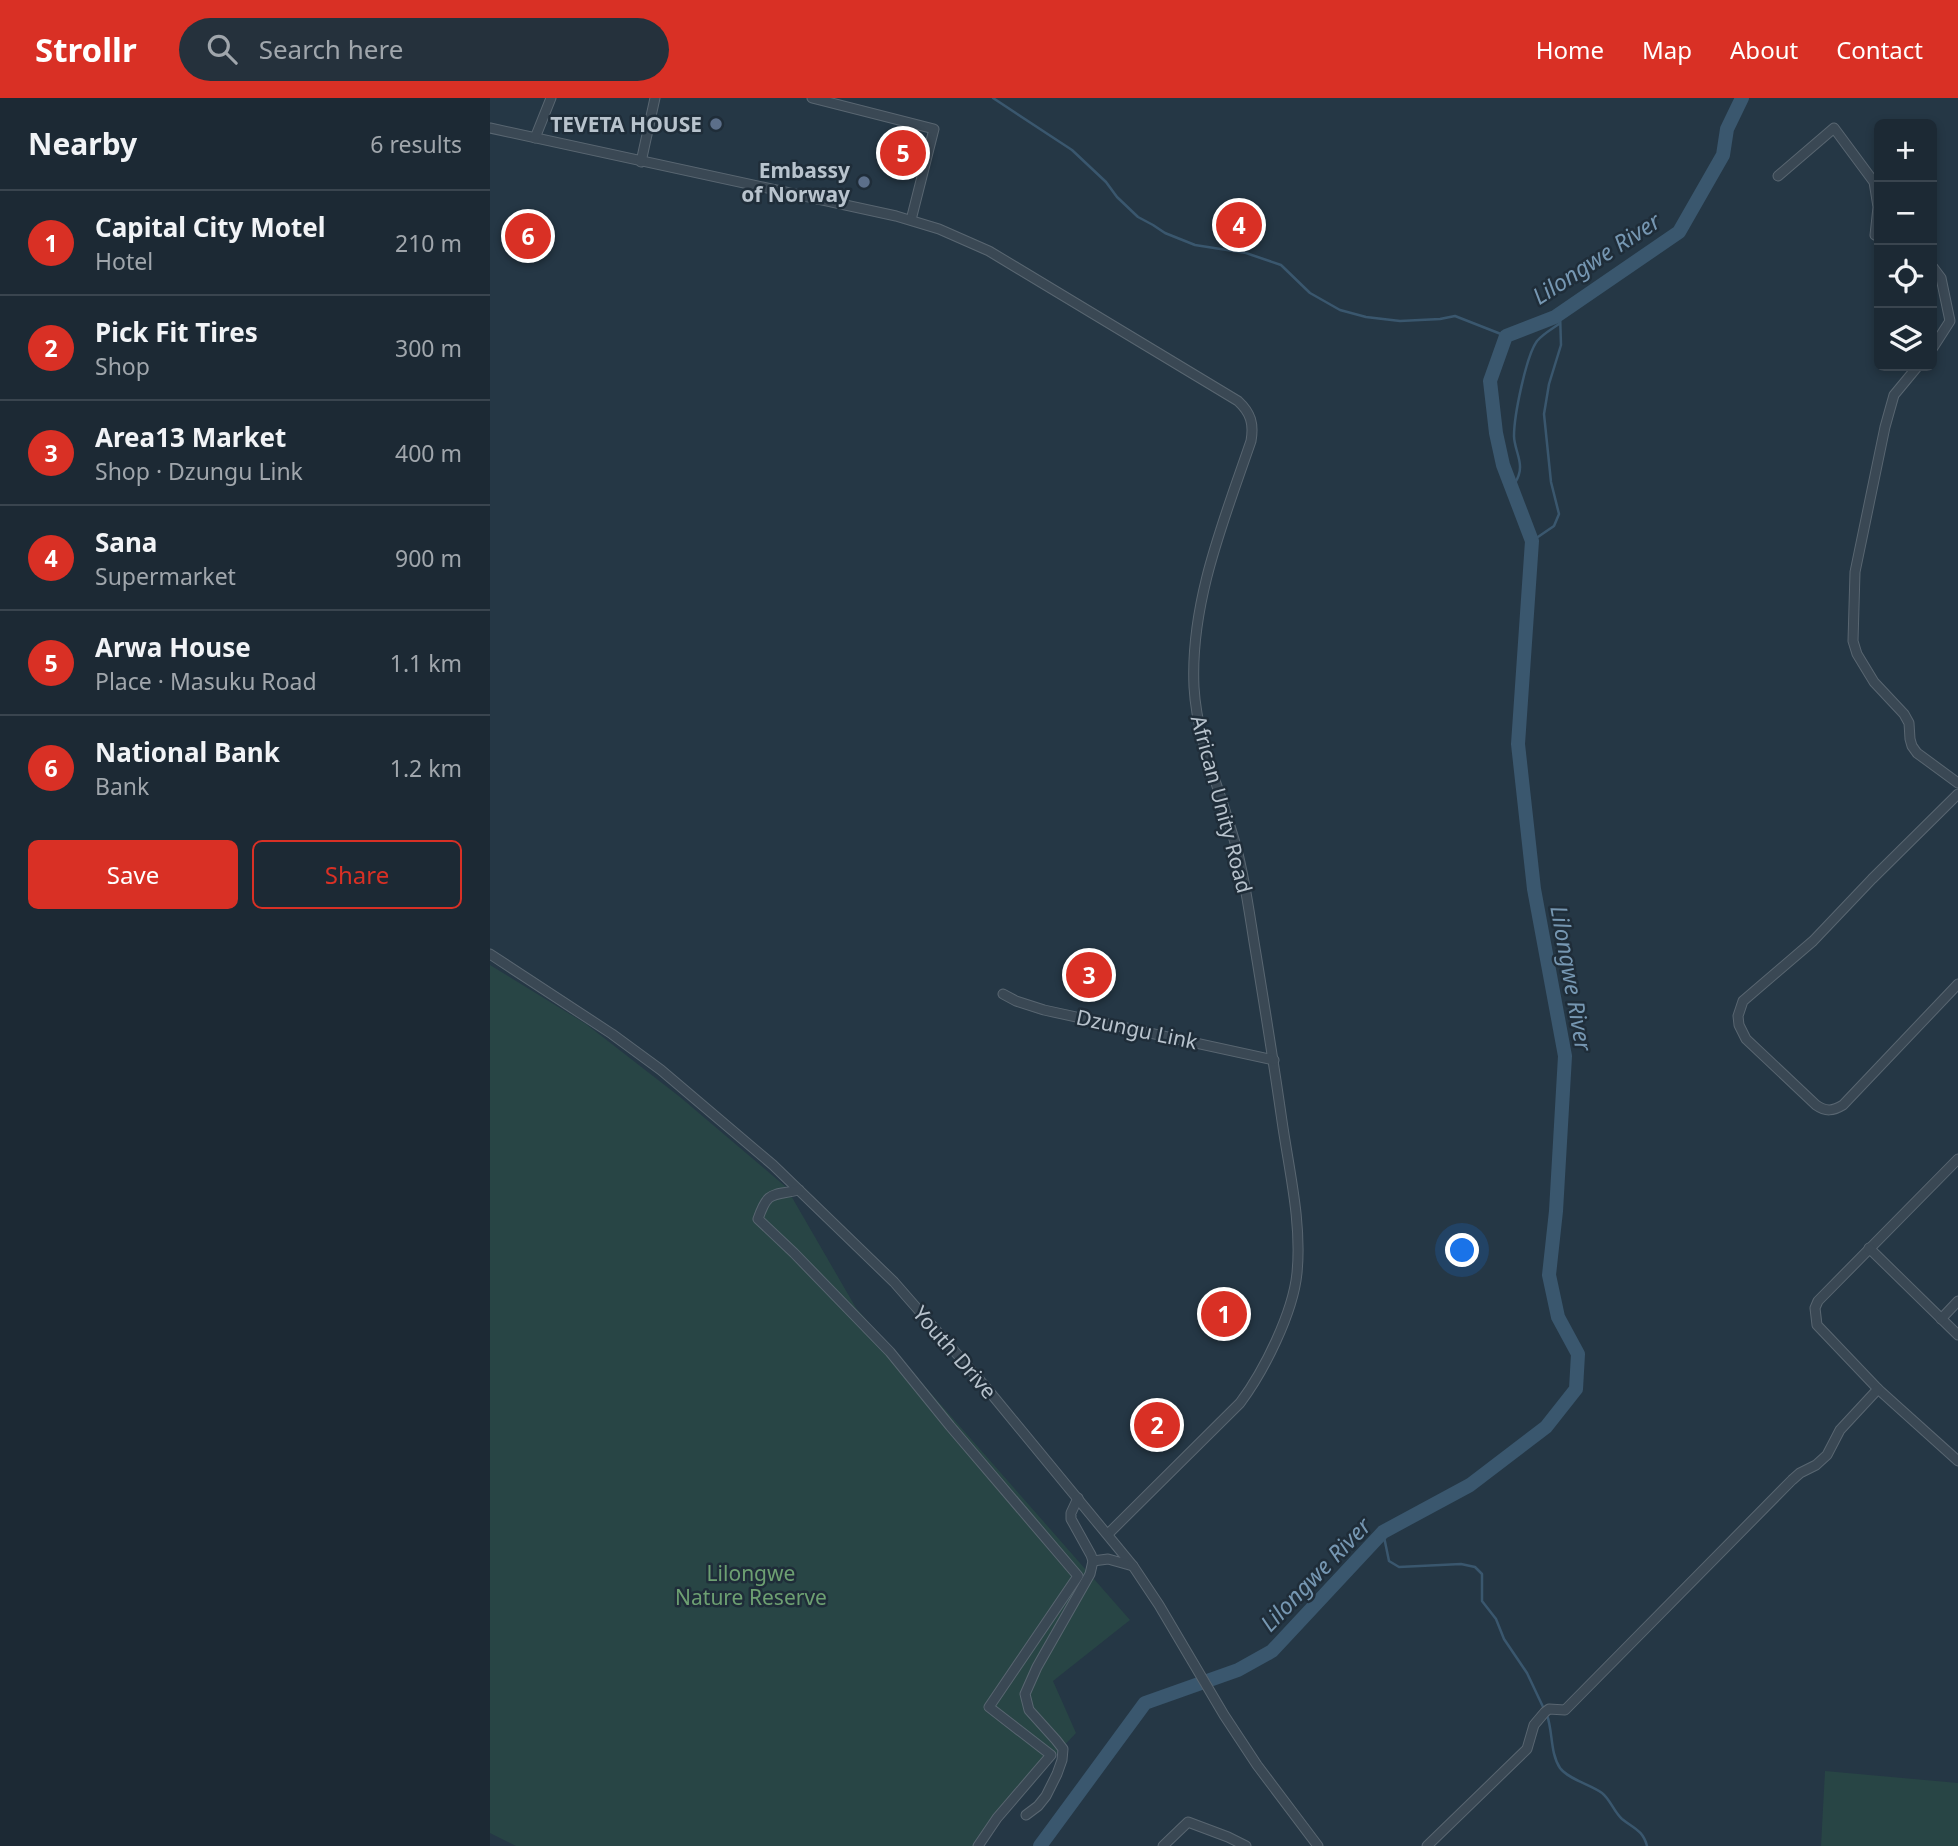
<!DOCTYPE html>
<meta charset="utf-8">
<style>
:root{--surface:#1c2934;--page:#25313c;--text:#f1f3f6;--muted:#a0a6ac;--line:#3a454f;--accent:#d93025}
body{margin:0;font-family:"Noto Sans",sans-serif;background:var(--page);color:var(--text)}
.controls{position:absolute;right:21px;top:21px;display:grid;overflow:hidden;border-radius:10px;box-shadow:0 4px 10px #0003}
.controls button{width:63px;height:63px;display:grid;place-items:center;padding:0;border:0;border-bottom:2px solid var(--line);background:var(--surface);color:var(--text);font:35px sans-serif}
.you{position:absolute;left:973px;top:1153px;width:24px;height:24px;margin:-18px;border:5px solid #fff;border-radius:50%;background:#1a73e8;box-shadow:0 0 0 10px #1a73e833}
.badge{display:grid;place-items:center;width:46px;height:46px;border-radius:50%;background:var(--accent);color:#fff;font-size:23px;font-weight:700}
.pin{position:absolute;translate:-50% -50%;border:4px solid #fff;box-shadow:0 2px 7px #0006}
.list{margin:0;padding:0;list-style:none}
h2{display:flex;justify-content:space-between;align-items:center;height:91px;margin:0;padding:0 28px;font-size:30px}
h2 small{font-size:23px;font-weight:400;color:var(--muted)}
.list li{display:grid;grid-template-columns:46px 1fr auto;gap:21px;align-items:center;box-sizing:border-box;height:105px;padding:0 28px;border-top:2px solid var(--line)}
.list b{display:block;font-size:26px;white-space:nowrap}
.list p{margin:0;font-size:23px;white-space:nowrap;color:var(--muted)}
.list em{font-size:23px;font-style:normal;color:var(--muted)}
.actions{display:flex;gap:14px;padding:21px 28px}
.actions a{flex:1;padding:16px 0;border:2px solid var(--accent);border-radius:10px;text-align:center;font-size:24px;color:var(--accent)}
.actions .main{background:var(--accent);color:#fff}
.icon{flex:none;width:38px;height:38px;fill:none;stroke:currentColor;stroke-width:2;stroke-linecap:round;stroke-linejoin:round}
.map{position:relative;flex:none;width:1468px;height:1748px;overflow:hidden}
header{display:flex;align-items:center;gap:42px;box-sizing:border-box;height:98px;padding:0 35px;background:var(--accent);color:#fff}
header strong{font-size:33px}
nav{display:flex;gap:38px;margin-inline-start:auto;font-size:24px}
.search{width:490px;height:63px;background:var(--page);display:flex;align-items:center;gap:18px;box-sizing:border-box;padding:0 24px;border-radius:38px;color:var(--muted);font-size:26px}
main{display:flex}
aside{flex:1;background:var(--surface)}
.map>svg:first-child{display:block}
.green{fill:#284545}
.lines{fill:none;stroke-linecap:round;stroke-linejoin:round}
.stream{stroke:#3a576e;stroke-width:2.5}
.river{stroke:#3a576e;stroke-width:14}
.minor-casing{stroke:#596671;stroke-width:11}
.minor{stroke:#3a4854;stroke-width:9}
.service-dot{fill:#5c6f8a;stroke:#1f2d39;stroke-width:2.5}
.labels{text-anchor:middle;dominant-baseline:central;stroke-width:5;stroke-linejoin:round;paint-order:stroke}
.poi-label{font-size:21px;font-weight:bold;fill:#b8c3cd;stroke:#1f2d39;text-anchor:end}
.street-label{font-size:21px;fill:#b8c3cd;stroke:#1f2d39}
.park-label{font-size:21px;fill:#6da072;stroke:#1f2d39}
.water-label{font-size:23px;font-style:italic;fill:#7697b2;stroke:#1f2d39}
</style>
<header>
<strong>Strollr</strong>
<div class="search"><svg class="icon" aria-label="search" viewBox="0 0 24 24"><circle cx="10" cy="10" r="6"/><path d="M15 15l6 6"/></svg>Search here</div>
<nav><a>Home</a><a>Map</a><a>About</a><a>Contact</a></nav>
</header>
<main>
<aside>
<h2>Nearby<small>6 results</small></h2>
<ul class="list">
<li><span class="badge">1</span><div><b>Capital City Motel</b><p>Hotel</p></div><em>210 m</em></li>
<li><span class="badge">2</span><div><b>Pick Fit Tires</b><p>Shop</p></div><em>300 m</em></li>
<li><span class="badge">3</span><div><b>Area13 Market</b><p>Shop · Dzungu Link</p></div><em>400 m</em></li>
<li><span class="badge">4</span><div><b>Sana</b><p>Supermarket</p></div><em>900 m</em></li>
<li><span class="badge">5</span><div><b>Arwa House</b><p>Place · Masuku Road</p></div><em>1.1 km</em></li>
<li><span class="badge">6</span><div><b>National Bank</b><p>Bank</p></div><em>1.2 km</em></li>
</ul>
<div class="actions"><a class="main">Save</a><a>Share</a></div>
</aside>
<div class="map">
<svg width="1468" height="1748" viewBox="0 0 1468 1748">
<rect width="100%" height="100%" fill="#253745"/>
<!-- green -->
<g class="green">
<polygon points="0,867 96,926 190,999 296,1089 366,1210 640,1522 563,1583 586,1635 491,1736 484,1748 26,1748 0,1735"/>
<polygon points="1335,1673 1468,1685 1468,1748 1331,1748"/>
</g>
<g class="lines">
<!-- stream -->
<g class="stream">
<polyline points="503,0 582,52 616,84 627,99 648,119 663,127 675,135 705,147 756,155 791,167 820,195 850,212 876,219 910,223 950,221 965,218 1016,238"/>
<path d="M1022 390C1024 386 1028 381 1029 376 1033 364 1024 350 1024 338 1024 318 1036 258 1047 243 1053 236 1062 231 1069 226"/>
<polyline points="1042,443 1064,428 1069,416 1061,384 1054,316 1059,286 1071,247 1070,215"/>
<polyline points="893,1434 899,1463 909,1469 971,1466 985,1469 992,1476 992,1503 1006,1521 1014,1541 1037,1575 1054,1611"/>
<path d="M1057 1617C1063 1634 1060 1655 1070 1670 1078 1681 1101 1687 1112 1695 1120 1701 1124 1714 1132 1721 1143 1730 1153 1732 1157 1748"/>
</g>
<!-- river -->
<polyline class="river" points="550,1748 655,1605 748,1572 782,1553 893,1434 980,1387 1056,1329 1086,1291 1088,1256 1068,1219 1059,1177 1066,1113 1075,958 1044,791 1028,646 1042,443 1013,367 1006,335 1000,283 1016,238 1065,219 1189,134 1233,57 1237,31 1252,0"/>
<!-- minor casing -->
<g class="minor-casing">
<g id="minor">
<polyline points="322,0 444,31 421,122"/>
<path d="M0 30 406 118 449 131 499 153 748 303C761 315 764 326 761 343 734 422 700 504 704 589 707 645 733 698 747 752 756 786 760 821 766 856 775 911 784 967 792 1023 799 1072 812 1125 807 1175 803 1215 774 1273 750 1305L618 1436"/>
<polyline points="45,40 61,0"/>
<polyline points="151,64 165,0"/>
<polyline points="1288,78 1344,30 1384,84 1388,109 1385,137 1389,139"/>
<polyline points="1442,168 1451,180 1460,223 1442,251"/>
<polyline points="1428,268 1404,297 1395,329 1365,474 1363,543 1367,556 1384,584 1414,616 1419,625 1420,641 1422,648 1427,655 1468,685"/>
<path d="M1468 696 1382 781 1323 843 1253 903 1248 918 1249 927 1256 941 1326 1007C1336 1014 1343 1013 1353 1007L1468 886"/>
<polyline points="0,856 122,936 171,972 283,1067 404,1184 494,1287 643,1468 669,1507 734,1617 767,1667 828,1748"/>
<polyline points="513,896 526,903 554,912 784,962"/>
<polyline points="1468,1061 1328,1203 1325,1210 1327,1227 1388,1291 1468,1363"/>
<path d="M309 1092C282 1098 278 1092 268 1121L304 1155 400 1254 460 1328 588 1478 499 1609 561 1657 507 1720 488 1748"/>
<polyline points="1379,1150 1468,1237"/>
<polyline points="1451,1221 1468,1203"/>
<polyline points="603,1463 618,1461 643,1468"/>
<polyline points="536,1717 548,1708 556,1698 567,1676 572,1662 573,1651 566,1642 539,1612 535,1596 547,1569 600,1476 603,1463 601,1457 581,1421 581,1415 588,1400"/>
<polyline points="673,1748 698,1724 738,1739 756,1748"/>
<polyline points="937,1748 1037,1651 1044,1627 1055,1614 1059,1611 1075,1612 1302,1382 1310,1375 1326,1367 1337,1357 1350,1332 1388,1291"/>
</g>
</g>
<!-- minor -->
<use href="#minor" class="minor"/>
</g>
<!-- markers -->
<g class="service-dot">
<circle cx="226" cy="26" r="7"/>
<circle cx="374" cy="84" r="7"/>
</g>
<g class="labels">
<!-- poi labels -->
<g class="poi-label">
<text x="212" y="26">TEVETA HOUSE</text>
<text x="360" y="72">Embassy<tspan x="360" dy="24">of Norway</tspan></text>
</g>
<!-- street labels -->
<g class="street-label">
<text transform="translate(732 706) rotate(75)">African Unity Road</text>
<text transform="translate(647 931) rotate(12)">Dzungu Link</text>
<text transform="translate(465 1254) rotate(49)">Youth Drive</text>
</g>
<!-- park labels -->
<g class="park-label">
<text x="261" y="1475">Lilongwe<tspan x="261" dy="24">Nature Reserve</tspan></text>
</g>
<!-- water labels -->
<g class="water-label">
<text transform="translate(1106 160) rotate(-33)">Lilongwe River</text>
<text transform="translate(1082 880) rotate(80)">Lilongwe River</text>
<text transform="translate(825 1476) rotate(-46)">Lilongwe River</text>
</g>
</g>
</svg>
<div class="controls">
<button>+</button>
<button>−</button>
<button><svg class="icon" aria-label="locate" viewBox="0 0 24 24"><circle cx="12" cy="12" r="6"/><path d="M12 2v4M12 18v4M2 12h4M18 12h4"/></svg></button>
<button><svg class="icon" aria-label="layers" viewBox="0 0 24 24"><path d="M12 4l9 5-9 5-9-5zM3 14l9 5 9-5"/></svg></button>
</div>
<div class="you"></div>
<div class="pin badge" style="left:734px;top:1216px">1</div>
<div class="pin badge" style="left:667px;top:1327px">2</div>
<div class="pin badge" style="left:599px;top:877px">3</div>
<div class="pin badge" style="left:749px;top:127px">4</div>
<div class="pin badge" style="left:413px;top:55px">5</div>
<div class="pin badge" style="left:38px;top:138px">6</div>
</div>
</main>
